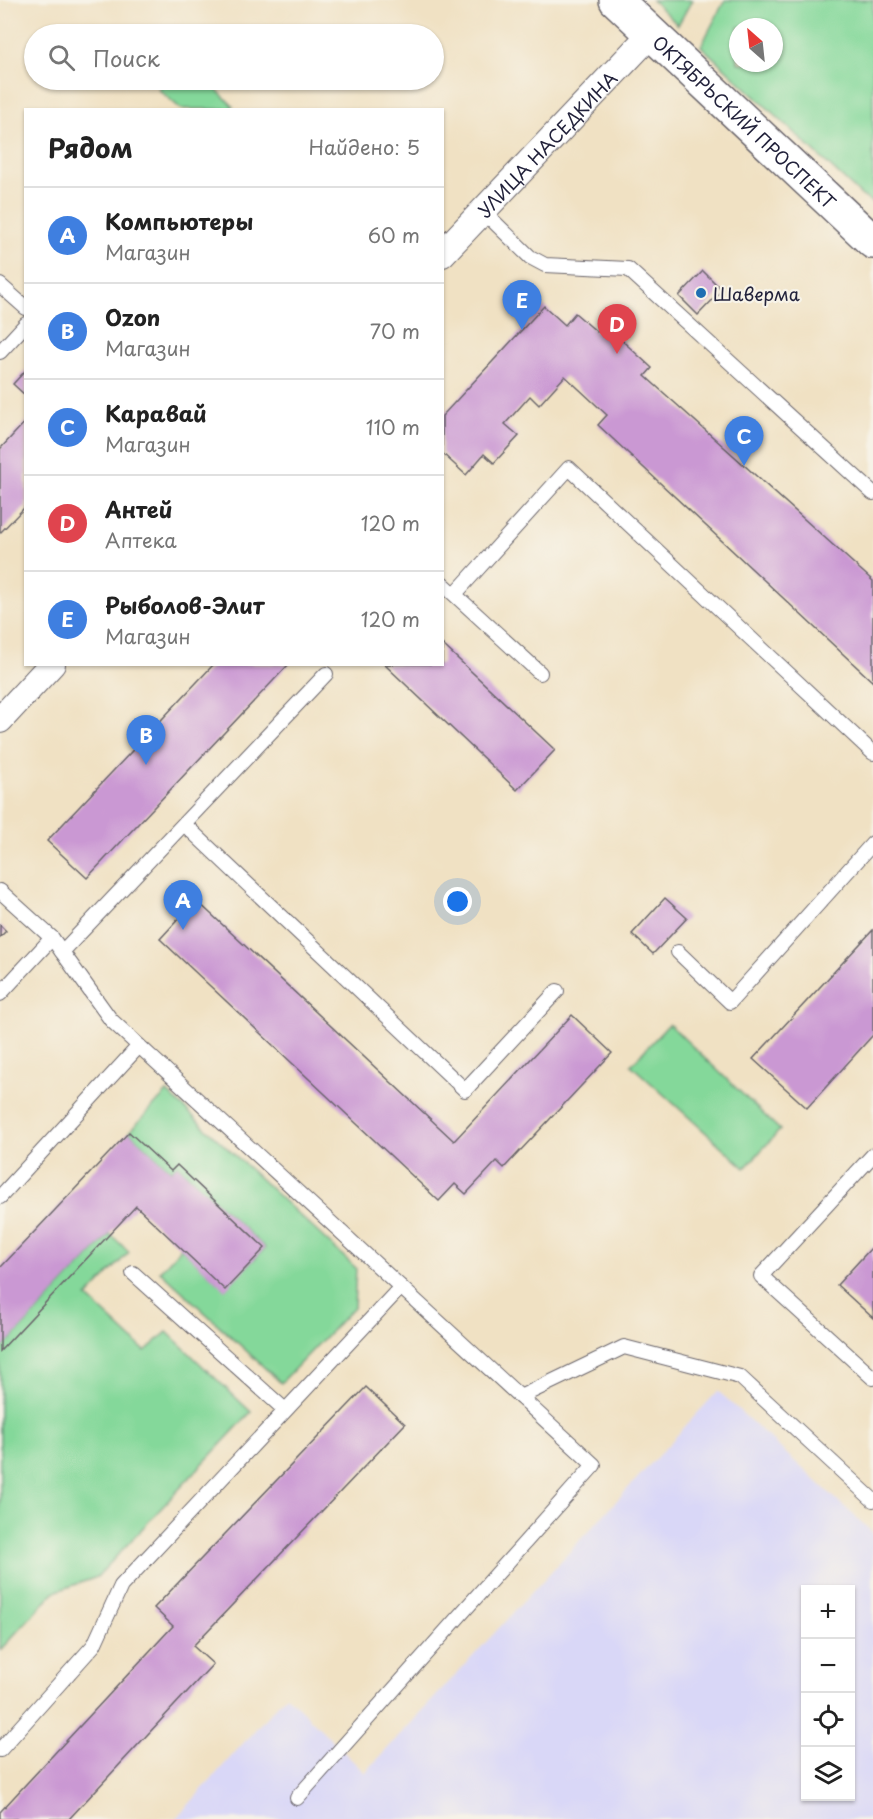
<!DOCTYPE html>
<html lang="ru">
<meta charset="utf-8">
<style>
:root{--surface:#fff;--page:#f6f6f6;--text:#222;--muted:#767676;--line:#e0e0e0;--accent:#1f6fb2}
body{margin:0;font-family:"Playpen Sans",sans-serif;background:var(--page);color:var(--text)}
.controls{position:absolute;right:18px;bottom:18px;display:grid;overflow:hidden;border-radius:0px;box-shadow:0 2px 4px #0004}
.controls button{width:54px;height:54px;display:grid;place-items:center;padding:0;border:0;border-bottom:2px solid var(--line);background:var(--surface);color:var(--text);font:30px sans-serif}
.compass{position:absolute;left:729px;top:18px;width:54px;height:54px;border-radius:50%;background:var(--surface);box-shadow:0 2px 4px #0004;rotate:333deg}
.you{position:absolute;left:458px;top:902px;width:21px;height:21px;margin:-15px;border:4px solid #fff;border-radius:50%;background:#1a73e8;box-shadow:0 0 0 9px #1a73e833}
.badge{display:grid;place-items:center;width:39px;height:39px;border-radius:50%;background:var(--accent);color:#fff;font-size:20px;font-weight:700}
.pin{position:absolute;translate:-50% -50px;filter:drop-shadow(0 2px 3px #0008)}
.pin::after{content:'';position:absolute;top:32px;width:21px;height:18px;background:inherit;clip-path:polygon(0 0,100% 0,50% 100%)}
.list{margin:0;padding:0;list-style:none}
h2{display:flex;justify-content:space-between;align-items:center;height:78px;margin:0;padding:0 24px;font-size:26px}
h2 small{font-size:20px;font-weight:400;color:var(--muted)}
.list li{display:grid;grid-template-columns:39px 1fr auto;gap:18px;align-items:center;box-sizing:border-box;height:96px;padding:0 24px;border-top:2px solid var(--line)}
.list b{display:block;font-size:22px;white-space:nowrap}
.list p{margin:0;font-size:20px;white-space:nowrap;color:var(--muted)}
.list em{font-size:20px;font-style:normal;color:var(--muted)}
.icon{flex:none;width:33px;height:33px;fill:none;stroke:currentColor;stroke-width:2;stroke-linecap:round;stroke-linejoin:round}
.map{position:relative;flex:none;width:873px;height:1819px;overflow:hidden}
.search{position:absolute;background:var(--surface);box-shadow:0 2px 4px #0004;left:24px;top:24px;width:420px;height:66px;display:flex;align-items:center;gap:15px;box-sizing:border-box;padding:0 21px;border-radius:33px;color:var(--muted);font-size:22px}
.panel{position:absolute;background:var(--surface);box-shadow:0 2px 4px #0004;left:24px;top:108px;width:420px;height:558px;border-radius:0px}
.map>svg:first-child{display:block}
.built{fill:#d9d7f7;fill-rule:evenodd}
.green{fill:#84d89a;stroke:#537d6a;stroke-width:1.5;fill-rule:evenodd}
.building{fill:#ca98d3}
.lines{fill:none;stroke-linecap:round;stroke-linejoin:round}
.service-casing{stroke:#6a656b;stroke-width:16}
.minor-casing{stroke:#6a656b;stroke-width:28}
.primary-casing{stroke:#6a656b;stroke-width:36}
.service{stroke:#fff;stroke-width:14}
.minor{stroke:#fff;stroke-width:26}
.primary{stroke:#fff;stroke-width:33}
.poi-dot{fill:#1f6fb2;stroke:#f7f3e8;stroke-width:2}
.labels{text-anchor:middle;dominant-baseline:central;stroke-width:4.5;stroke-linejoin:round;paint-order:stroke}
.street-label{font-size:18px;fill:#22223b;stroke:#f7f3e8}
.poi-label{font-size:18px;fill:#22223b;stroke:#f7f3e8;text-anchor:start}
</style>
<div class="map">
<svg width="873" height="1819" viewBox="0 0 873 1819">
<rect width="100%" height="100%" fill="#f7f3e8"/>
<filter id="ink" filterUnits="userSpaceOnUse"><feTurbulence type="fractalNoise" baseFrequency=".0167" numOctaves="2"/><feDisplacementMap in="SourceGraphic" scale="12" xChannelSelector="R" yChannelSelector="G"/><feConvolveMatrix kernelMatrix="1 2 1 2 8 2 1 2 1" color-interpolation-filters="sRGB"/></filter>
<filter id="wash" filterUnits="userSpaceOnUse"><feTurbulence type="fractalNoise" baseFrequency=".008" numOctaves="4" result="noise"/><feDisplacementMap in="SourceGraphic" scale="24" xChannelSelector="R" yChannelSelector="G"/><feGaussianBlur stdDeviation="1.35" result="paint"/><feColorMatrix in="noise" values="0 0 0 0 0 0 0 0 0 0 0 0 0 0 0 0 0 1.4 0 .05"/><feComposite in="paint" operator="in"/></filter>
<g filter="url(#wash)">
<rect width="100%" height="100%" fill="#f0e1c3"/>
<!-- built -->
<path class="built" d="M718 1391 873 1533V1819H176L286 1695 365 1773ZM806 1590H850V1796H806Z"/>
<!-- green -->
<g class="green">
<polygon points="652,0 692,0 678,25"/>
<path d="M725 0H873V203L862 196 701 46ZM738 27H774V63H738Z"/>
<polygon points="168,80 207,80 233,106 231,109 181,109 158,89"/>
<polygon points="669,1024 780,1130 745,1168 631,1065"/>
<polygon points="167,1092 356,1268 354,1307 281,1383 160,1271 181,1248 225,1289 265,1248 177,1165 171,1171 129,1132"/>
<polygon points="110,1234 129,1252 87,1297 145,1351 167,1332 251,1412 97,1577 54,1592 0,1650 0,1351"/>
</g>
<g id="blocks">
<!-- building -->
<g class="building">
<polygon points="703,271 722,290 698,315 679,296"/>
<polygon points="544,306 565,325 575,313 597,332 604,324 652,368 645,376 873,581 873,682 598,425 607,415 565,376 539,405 530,396 505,424 519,436 494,463 484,454 466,475 442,453 442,416"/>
<polygon points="26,370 26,396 13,384"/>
<polygon points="26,421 26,506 0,533 0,449"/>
<polygon points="442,644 555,750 517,790 384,664 442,664"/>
<polygon points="214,664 289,664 87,878 47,841"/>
<polygon points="665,898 687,918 653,954 632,934"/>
<polygon points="196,900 454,1141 572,1015 612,1053 504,1168 497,1161 466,1194 455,1184 439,1201 160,939"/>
<polygon points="0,925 6,931 0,937"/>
<polygon points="873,930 873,1035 807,1108 753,1059"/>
<polygon points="129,1132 171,1171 177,1165 265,1248 225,1290 136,1206 0,1351 0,1268"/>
<polygon points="873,1246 873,1318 837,1285"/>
<polygon points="366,1387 405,1424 193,1646 213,1664 69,1819 0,1819 0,1812 173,1626 154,1608"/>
</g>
</g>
</g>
<g filter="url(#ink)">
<use href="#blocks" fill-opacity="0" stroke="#6a656b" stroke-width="1.5"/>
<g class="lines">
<!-- service casing -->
<g class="service-casing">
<g id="service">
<polyline points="483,211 530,257 545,265 628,269 873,493"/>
<polyline points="0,285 26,308"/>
<polyline points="0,352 26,324"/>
<polyline points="442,583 540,673"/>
<polyline points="455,594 569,468 873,753"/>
<polyline points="184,824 465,1090 557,991"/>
<polyline points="0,891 52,938 111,1020 594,1465 297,1798"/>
<polyline points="62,952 326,674"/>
<polyline points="678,952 730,1002 873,843"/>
<polyline points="0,994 52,938"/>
<polyline points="873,1155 761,1276 873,1378"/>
<polyline points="0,1197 139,1046"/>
<polyline points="133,1273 285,1410"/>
<polyline points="520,1397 624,1347 740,1377 873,1500"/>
<polyline points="0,1750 94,1645 121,1586 401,1287"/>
</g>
</g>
<!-- minor casing -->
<g class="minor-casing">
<g id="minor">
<path id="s1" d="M442 254 651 34"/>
<polyline points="0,720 52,664"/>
</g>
</g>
<!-- primary casing -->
<g class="primary-casing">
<g id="primary">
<path id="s2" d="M616 0 873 242"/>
</g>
</g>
<!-- service -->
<use href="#service" class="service"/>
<!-- minor -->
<use href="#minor" class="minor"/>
<!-- primary -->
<use href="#primary" class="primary"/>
</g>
</g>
<!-- markers -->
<circle class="poi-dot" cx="701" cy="293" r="6"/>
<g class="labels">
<!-- street labels -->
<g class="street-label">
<text stroke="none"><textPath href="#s2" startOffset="177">ОКТЯБРЬСКИЙ ПРОСПЕКТ</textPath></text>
<text stroke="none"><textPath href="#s1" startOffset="152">УЛИЦА НАСЕДКИНА</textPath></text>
</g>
<!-- poi labels -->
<g class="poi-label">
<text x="713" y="293">Шаверма</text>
</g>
</g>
</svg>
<div class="controls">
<button>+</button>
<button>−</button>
<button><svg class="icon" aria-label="locate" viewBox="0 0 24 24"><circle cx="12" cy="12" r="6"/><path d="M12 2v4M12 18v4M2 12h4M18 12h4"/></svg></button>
<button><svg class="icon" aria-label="layers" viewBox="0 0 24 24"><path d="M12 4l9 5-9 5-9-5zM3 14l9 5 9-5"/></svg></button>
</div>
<svg class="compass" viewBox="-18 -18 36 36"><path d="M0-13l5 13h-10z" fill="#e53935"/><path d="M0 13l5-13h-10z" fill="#767676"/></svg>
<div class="you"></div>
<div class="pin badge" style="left:183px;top:930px;background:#3f7fe0">A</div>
<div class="pin badge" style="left:146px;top:765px;background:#3f7fe0">B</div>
<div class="pin badge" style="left:744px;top:466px;background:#3f7fe0">C</div>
<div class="pin badge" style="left:617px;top:354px;background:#e0444e">D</div>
<div class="pin badge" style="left:522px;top:330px;background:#3f7fe0">E</div>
<div class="search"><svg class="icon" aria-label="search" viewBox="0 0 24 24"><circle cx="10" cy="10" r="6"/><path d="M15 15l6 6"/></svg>Поиск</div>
<section class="panel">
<h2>Рядом<small>Найдено: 5</small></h2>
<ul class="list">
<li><span class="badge" style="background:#3f7fe0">A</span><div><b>Компьютеры</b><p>Магазин</p></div><em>60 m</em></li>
<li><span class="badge" style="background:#3f7fe0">B</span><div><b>Ozon</b><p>Магазин</p></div><em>70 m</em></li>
<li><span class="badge" style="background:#3f7fe0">C</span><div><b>Каравай</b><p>Магазин</p></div><em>110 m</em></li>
<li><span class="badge" style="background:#e0444e">D</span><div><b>Антей</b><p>Аптека</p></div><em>120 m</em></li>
<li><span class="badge" style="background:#3f7fe0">E</span><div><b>Рыболов-Элит</b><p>Магазин</p></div><em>120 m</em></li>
</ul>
</section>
</div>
